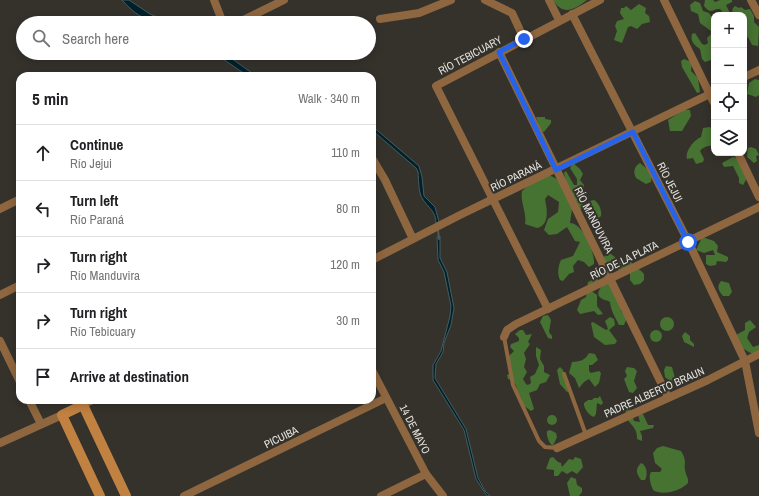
<!DOCTYPE html>
<meta charset="utf-8">
<style>
:root{--surface:#fff;--page:#f6f6f6;--text:#202124;--muted:#757577;--line:#e0e0e0}
body{margin:0;font-family:"Archivo Narrow",sans-serif;background:var(--page);color:var(--text)}
.controls{position:absolute;right:12px;top:12px;display:grid;overflow:hidden;border-radius:8px;box-shadow:0 2px 10px #0003}
.controls button{width:36px;height:36px;display:grid;place-items:center;padding:0;border:0;border-bottom:1px solid var(--line);background:var(--surface);color:var(--text);font:20px sans-serif}
.stop{position:absolute;width:12px;height:12px;margin:-9px;border:3px solid #2563eb;border-radius:50%;background:#fff}
.stop.end{background:#2563eb;border-color:#fff;box-shadow:0 1px 4px #0008}
.list{margin:0;padding:0;list-style:none}
h2{display:flex;justify-content:space-between;align-items:center;height:52px;margin:0;padding:0 16px;font-size:17px}
h2 small{font-size:13px;font-weight:400;color:var(--muted)}
.list li{display:grid;grid-template-columns:26px 1fr auto;gap:12px;align-items:center;box-sizing:border-box;height:56px;padding:0 16px;border-top:1px solid var(--line)}
.list b{display:block;font-size:15px;white-space:nowrap}
.list p{margin:0;font-size:13px;white-space:nowrap;color:var(--muted)}
.list em{font-size:13px;font-style:normal;color:var(--muted)}
.icon{flex:none;width:22px;height:22px;fill:none;stroke:currentColor;stroke-width:2;stroke-linecap:round;stroke-linejoin:round}
.map{position:relative;flex:none;width:759px;height:496px;overflow:hidden}
.search{position:absolute;background:var(--surface);box-shadow:0 2px 10px #0003;left:16px;top:16px;width:360px;height:44px;display:flex;align-items:center;gap:10px;box-sizing:border-box;padding:0 14px;border-radius:22px;color:var(--muted);font-size:15px}
.panel{position:absolute;background:var(--surface);box-shadow:0 2px 10px #0003;left:16px;top:72px;width:360px;height:332px;border-radius:12px}
.map>svg:first-child{display:block}
.forest{fill:#467232}
.water{fill:#00212a;stroke:#455c61}
.lines{fill:none;stroke-linecap:round;stroke-linejoin:round}
.stream{stroke:#455c61;stroke-width:2}
.lane{stroke:#8e663f;stroke-width:4}
.street{stroke:#8e663f;stroke-width:8}
.secondary{stroke:#c18140;stroke-width:10}
.route{stroke:#2563eb;stroke-width:5}
.labels{text-anchor:middle;dominant-baseline:central;stroke-width:4;stroke-linejoin:round;paint-order:stroke}
.street-label{font-size:11px;fill:#e5e4e0;stroke:#35322c}
</style>
<div class="map">
<svg width="759" height="496" viewBox="0 0 759 496">
<rect width="100%" height="100%" fill="#35322c"/>
<!-- forest -->
<g class="forest">
<path d="M553 0H587C574 10 563 16 553 0Z"/>
<path d="M705 0H713L715 2 720 0H732V2L726 5 731 15H725L720 9C713 8 712 16 704 6Z"/>
<path d="M695 1 700 3 703 11 709 13 714 20V59L705 62 702 59 700 49C694 45 690 41 692 34L695 33 702 44 705 45 708 43 707 38 711 34V31L700 23 698 14 691 11 690 5Z"/>
<polygon points="639,4 646,8 645,13 649,16 650,22 642,24 637,29 631,26 628,27 622,43 614,40 617,31 615,26 617,21 624,19 620,13 621,8 624,8 626,6 631,10"/>
<polygon points="735,6 739,8 741,7 745,10 750,9 754,16 754,22 759,27 758,46 752,45 748,37 744,39 744,15 736,15 732,11 733,8"/>
<polygon points="684,59 692,62 691,71 698,78 700,92 697,93 682,67 681,61"/>
<polygon points="755,79 759,80 759,95 756,97 747,94 749,83"/>
<polygon points="684,110 690,110 691,116 682,131 670,131 668,120"/>
<polygon points="536,117 545,117 545,119 551,120 551,123 544,132 541,131"/>
<path d="M710 127 714 132V145C709 146 704 146 700 151L704 159 703 162 696 164 693 158 687 159C685 151 694 140 701 137L703 128Z"/>
<polygon points="751,147 756,149 759,155 756,156 757,161 754,163 747,157 748,148"/>
<polygon points="733,157 739,159 747,178 743,185 739,183 739,178 733,166 724,167 722,163"/>
<path d="M573 163 580 169 583 174 580 180 584 185 581 200 586 202 594 200C599 203 602 210 601 216L594 222 587 219 585 210 582 209H572L570 223C583 223 595 253 594 264L589 267 584 262 578 260 573 266 574 272 569 274 563 281 560 280C557 274 558 266 561 260L573 256 580 242 575 241 567 227 557 234 549 235 544 230 548 219 558 212 559 202 548 195 545 199C547 209 550 225 537 228L525 224C527 212 520 203 522 191L529 185 549 175 557 179 567 186 564 173 566 171 574 185H577V179L570 168Z"/>
<path d="M640 163C647 169 653 172 651 182L646 184 636 178C633 171 634 167 640 163Z"/>
<polygon points="702,237 714,241 718,246 717,252 728,257 728,260 726,262 717,261 716,265 710,266 706,264 706,255 715,255 713,250 704,253 696,250"/>
<path d="M608 252C616 257 620 264 631 262 635 267 640 269 644 274V280L640 284 634 285 630 280V273L615 269 605 263 604 257Z"/>
<polygon points="597,278 599,281 590,290 597,295 597,306 603,314 598,315 594,311 580,314 577,310 581,300 586,297 588,282"/>
<path d="M605 281 620 290 621 311 627 318 624 325H619C615 317 611 311 610 302 607 300 603 300 601 298 594 293 603 286 605 281Z"/>
<path d="M721 281 729 283 732 292 729 296H723C719 291 716 287 721 281Z"/>
<polygon points="548,315 551,320 549,332 552,336 552,339 548,338 540,322 543,316"/>
<polygon points="610,317 614,319 615,325 609,330 617,341 615,344 605,345 594,337 591,323 593,322 606,330 608,329 605,321"/>
<circle cx="667" cy="324" r="7"/>
<polygon points="750,320 756,327 749,332 747,338 753,347 759,345 759,358 742,348 736,335 745,330 745,323"/>
<circle cx="656" cy="336" r="6"/>
<path d="M520 330H523L526 335 532 334 528 342 530 344 524 353 526 359 524 367 527 372 523 379 526 384 528 385 531 383 530 377 535 374 539 365 536 356V347L541 350 540 359 544 366V372L550 375 546 382 540 384 537 390 529 393 534 409 531 411 523 405 521 397 518 395C517 388 516 380 508 379L507 375 512 372 508 357 514 351 510 347 511 344 519 341V338L515 334Z"/>
<polygon points="685,332 690,336 690,340 694,344 694,347 684,342 682,336"/>
<path d="M589 353 595 354 598 360 592 365H589V371L591 373 599 371 601 373 599 383 595 387 589 379 584 382 579 388 575 378 569 373 572 362C581 361 584 361 589 353Z"/>
<polygon points="666,366 672,367 676,382 674,385 665,377 664,370"/>
<polygon points="560,367 563,370 569,391 567,392 560,384 557,370"/>
<polygon points="627,367 634,368 637,371 634,381 637,388 633,393 629,392 624,379 627,376 625,371"/>
<path d="M600 396 603 403 601 405 597 403 596 414 594 417C589 416 583 407 584 403L588 400H592L594 398H598Z"/>
<path d="M630 408 634 421 640 422 638 415 643 414 648 425H654L653 428 640 431 642 436V441L637 439C638 423 623 424 626 409Z"/>
<circle cx="552" cy="420" r="5"/>
<path d="M550 430 556 433 557 437 553 446C549 444 546 435 547 431Z"/>
<path d="M663 446 681 451C687 461 684 462 685 470 686 476 689 478 688 483 681 491 662 496 653 490 651 485 648 477 651 472H660L662 469 655 463 653 453 657 448Z"/>
<polygon points="553,457 558,462 561,463 562,467 569,459 573,460 575,457 581,459 583,467 577,474 572,471 567,474 562,471 558,476 554,476 554,470 546,469 550,458"/>
<path d="M641 463C647 465 648 475 645 480H641C636 473 635 469 641 463Z"/>
<polygon points="571,477 576,479 577,485 582,488 582,492 579,496 570,496 567,483"/>
</g>
<!-- water -->
<g class="water">
<path d="M122 0H129L150 14 171 23C149 23 137 17 122 0Z"/>
<polygon points="214,53 224,53 256,76 248,76"/>
<path d="M372 126 419 166 422 177 424 196 435 207 439 222 436 223C436 211 428 208 422 198 418 191 419 180 418 172L416 168 372 130Z"/>
<polygon points="440,236 440,258 447,272 454,308 451,325 444,343 443,352 436,364 435,378 466,429 478,478 485,491 490,496 487,496 476,479 464,430 433,380 433,365 441,351 450,316 451,306 444,272 438,260 437,237"/>
</g>
<g class="lines">
<!-- stream -->
<polyline class="stream" points="438,230 439,239"/>
<!-- lane -->
<g class="lane">
<polyline points="504,337 513,385 539,441 545,447 557,448"/>
<polyline points="564,374 586,435"/>
</g>
<!-- street -->
<g class="street">
<polyline points="214,0 223,23"/>
<polyline points="485,0 512,13 524,39"/>
<polyline points="549,0 559,20"/>
<polyline points="664,0 714,103"/>
<polyline points="751,0 759,15"/>
<polyline points="572,14 688,241 745,361 759,433"/>
<polyline points="380,19 419,13 451,0"/>
<polyline points="237,23 284,0"/>
<polyline points="499,52 668,397"/>
<polyline points="744,77 759,70"/>
<polyline points="738,153 759,197"/>
<polyline points="372,158 385,180 413,239"/>
<polyline points="0,209 20,199"/>
<polyline points="372,260 460,215 714,92"/>
<polyline points="0,295 20,285"/>
<polyline points="548,309 436,86 600,0"/>
<polyline points="504,337 507,330 516,324 759,207"/>
<polyline points="0,341 20,382"/>
<polyline points="372,370 426,474 443,496"/>
<polyline points="29,400 41,424"/>
<polyline points="83,405 92,400"/>
<polyline points="0,443 62,415"/>
<polyline points="557,448 708,380 759,354"/>
<polyline points="184,496 386,398"/>
<polyline points="381,496 426,474"/>
</g>
<!-- secondary -->
<polyline class="secondary" points="100,496 62,415 83,405 126,496"/>
</g>
<g class="lines">
<!-- route -->
<polyline class="route" points="524,39 499,52 556,170 633,132 688,242"/>
</g>
<g class="labels">
<!-- street labels -->
<g class="street-label">
<text transform="translate(470 55) rotate(-28)">RÍO TEBICUARY</text>
<text transform="translate(516 176) rotate(-26)">RÍO PARANÁ</text>
<text transform="translate(670 182) rotate(63)">RÍO JEJUI</text>
<text transform="translate(594 220) rotate(63)">RÍO MANDUVIRA</text>
<text transform="translate(624 260) rotate(-26)">RÍO DE LA PLATA</text>
<text transform="translate(654 392) rotate(-24)">PADRE ALBERTO BRAUN</text>
<text transform="translate(415 429) rotate(63)">14 DE MAYO</text>
<text transform="translate(281 437) rotate(-26)">PICUIBA</text>
</g>
</g>
</svg>
<div class="controls">
<button>+</button>
<button>−</button>
<button><svg class="icon" aria-label="locate" viewBox="0 0 24 24"><circle cx="12" cy="12" r="6"/><path d="M12 2v4M12 18v4M2 12h4M18 12h4"/></svg></button>
<button><svg class="icon" aria-label="layers" viewBox="0 0 24 24"><path d="M12 4l9 5-9 5-9-5zM3 14l9 5 9-5"/></svg></button>
</div>
<div class="stop" style="left:688px;top:242px"></div>
<div class="stop end" style="left:524px;top:39px"></div>
<div class="search"><svg class="icon" aria-label="search" viewBox="0 0 24 24"><circle cx="10" cy="10" r="6"/><path d="M15 15l6 6"/></svg>Search here</div>
<section class="panel">
<h2>5 min<small>Walk · 340 m</small></h2>
<ul class="list">
<li><svg class="icon" aria-label="ahead" viewBox="0 0 24 24"><path d="M12 20V5M6 11l6-6 6 6"/></svg><div><b>Continue</b><p>Río Jejui</p></div><em>110 m</em></li>
<li><svg class="icon" aria-label="left" viewBox="0 0 24 24"><path d="M17 20v-9H6M10 6l-5 5 5 5"/></svg><div><b>Turn left</b><p>Río Paraná</p></div><em>80 m</em></li>
<li><svg class="icon" aria-label="right" viewBox="0 0 24 24"><path d="M7 20v-9h11M14 6l5 5-5 5"/></svg><div><b>Turn right</b><p>Río Manduvira</p></div><em>120 m</em></li>
<li><svg class="icon" aria-label="right" viewBox="0 0 24 24"><path d="M7 20v-9h11M14 6l5 5-5 5"/></svg><div><b>Turn right</b><p>Río Tebicuary</p></div><em>30 m</em></li>
<li><svg class="icon" aria-label="arrive" viewBox="0 0 24 24"><path d="M6 21V4h12l-3 4 3 4H6"/></svg><div><b>Arrive at destination</b></div></li>
</ul>
</section>
</div>
